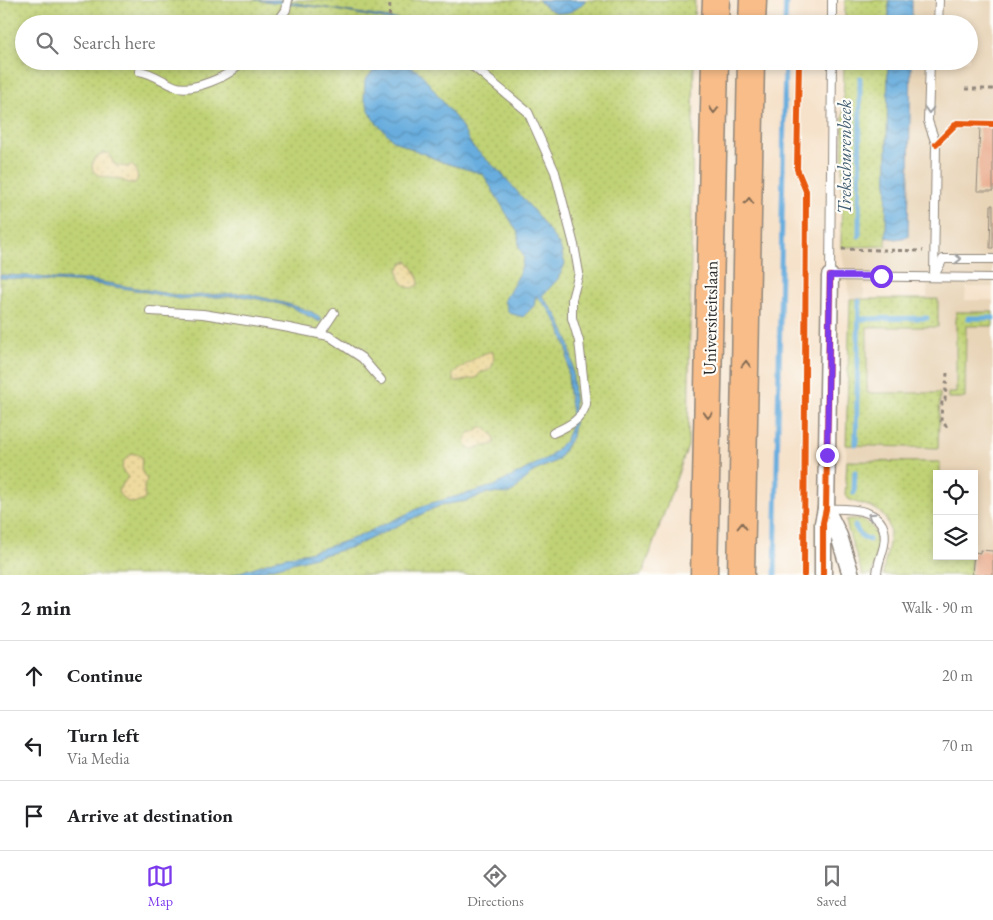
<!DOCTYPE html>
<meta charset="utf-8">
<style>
:root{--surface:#fff;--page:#f6f6f6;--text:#202124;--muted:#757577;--line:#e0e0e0;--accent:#7c3aed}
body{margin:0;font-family:"EB Garamond",serif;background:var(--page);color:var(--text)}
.controls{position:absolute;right:15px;bottom:15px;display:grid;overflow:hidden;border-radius:0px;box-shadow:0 2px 8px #0003}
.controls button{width:45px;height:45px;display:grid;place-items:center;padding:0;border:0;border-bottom:1px solid var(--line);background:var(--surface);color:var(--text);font:25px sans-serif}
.stop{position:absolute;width:15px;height:15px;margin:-11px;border:4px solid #7c3aed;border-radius:50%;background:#fff}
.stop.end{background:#7c3aed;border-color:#fff;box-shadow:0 1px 5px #0008}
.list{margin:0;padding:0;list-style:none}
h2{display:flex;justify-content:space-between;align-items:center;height:65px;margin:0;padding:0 20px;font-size:21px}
h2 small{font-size:16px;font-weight:400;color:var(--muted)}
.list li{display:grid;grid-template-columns:32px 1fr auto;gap:15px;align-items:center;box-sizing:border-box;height:70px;padding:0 20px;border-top:1px solid var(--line)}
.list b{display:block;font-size:19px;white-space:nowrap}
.list p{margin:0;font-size:16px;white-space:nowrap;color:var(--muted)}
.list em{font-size:16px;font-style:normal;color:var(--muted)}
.icon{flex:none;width:28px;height:28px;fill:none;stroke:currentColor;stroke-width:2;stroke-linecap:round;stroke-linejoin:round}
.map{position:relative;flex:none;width:993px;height:575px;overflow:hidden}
.search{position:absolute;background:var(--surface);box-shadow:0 2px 8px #0003;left:15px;right:15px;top:15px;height:55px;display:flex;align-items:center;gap:12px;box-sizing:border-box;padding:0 18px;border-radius:28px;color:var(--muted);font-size:19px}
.sheet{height:275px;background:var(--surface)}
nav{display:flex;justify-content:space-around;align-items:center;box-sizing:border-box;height:70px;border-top:1px solid var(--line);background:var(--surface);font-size:14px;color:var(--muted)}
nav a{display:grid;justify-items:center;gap:2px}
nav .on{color:var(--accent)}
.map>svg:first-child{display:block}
.built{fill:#e8d4b7;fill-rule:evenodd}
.grass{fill:url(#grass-dots);stroke:#767e50}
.sand{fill:url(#sand-dots);stroke:#8c8264}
.water{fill:url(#water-waves);stroke:#4a6c84}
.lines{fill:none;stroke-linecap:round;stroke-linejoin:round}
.stream{stroke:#68adde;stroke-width:5}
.building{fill:#ebb194}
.service-casing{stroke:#90867a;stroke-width:10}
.minor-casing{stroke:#90867a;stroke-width:19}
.trunk-casing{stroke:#90867a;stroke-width:29}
.path{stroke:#90867a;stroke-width:3;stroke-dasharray:4 4;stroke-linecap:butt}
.service{stroke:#fff;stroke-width:8}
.minor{stroke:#fff;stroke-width:16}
.trunk{stroke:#f8bd89;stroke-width:26}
.cycleway-casing{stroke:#fdfcf7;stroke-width:9}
.cycleway{stroke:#e8590c;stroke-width:6}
.oneway{stroke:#876d55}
.oneway2{stroke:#a0a0a0}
.route{stroke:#7c3aed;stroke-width:6}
.labels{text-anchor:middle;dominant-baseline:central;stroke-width:4.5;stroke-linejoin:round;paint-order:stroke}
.street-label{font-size:18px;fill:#2b2b2b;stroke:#fdfcf7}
.water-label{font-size:19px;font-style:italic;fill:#435f73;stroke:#fdfcf7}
</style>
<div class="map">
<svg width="993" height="575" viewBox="0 0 993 575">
<defs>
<pattern id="grass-dots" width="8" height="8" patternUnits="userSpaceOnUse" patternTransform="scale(1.25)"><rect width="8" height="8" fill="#c0d275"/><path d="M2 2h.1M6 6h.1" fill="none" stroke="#a5b465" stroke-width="1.8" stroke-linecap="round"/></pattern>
<pattern id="sand-dots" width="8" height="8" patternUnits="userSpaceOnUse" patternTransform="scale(1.25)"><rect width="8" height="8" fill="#eeda9e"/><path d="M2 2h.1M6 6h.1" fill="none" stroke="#cb8" stroke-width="1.8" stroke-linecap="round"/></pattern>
<pattern id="water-waves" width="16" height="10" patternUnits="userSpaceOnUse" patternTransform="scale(1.25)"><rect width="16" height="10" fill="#68adde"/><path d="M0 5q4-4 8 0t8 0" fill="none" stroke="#568db4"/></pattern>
</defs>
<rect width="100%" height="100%" fill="#fdfcf7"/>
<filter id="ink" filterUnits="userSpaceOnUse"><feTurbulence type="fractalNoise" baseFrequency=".02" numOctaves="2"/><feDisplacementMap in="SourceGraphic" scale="10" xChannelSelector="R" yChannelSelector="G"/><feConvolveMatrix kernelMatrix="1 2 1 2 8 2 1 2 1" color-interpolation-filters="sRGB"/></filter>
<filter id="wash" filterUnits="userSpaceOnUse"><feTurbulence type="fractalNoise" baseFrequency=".0096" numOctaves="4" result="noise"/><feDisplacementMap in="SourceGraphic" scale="20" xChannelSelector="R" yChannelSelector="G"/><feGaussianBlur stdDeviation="1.12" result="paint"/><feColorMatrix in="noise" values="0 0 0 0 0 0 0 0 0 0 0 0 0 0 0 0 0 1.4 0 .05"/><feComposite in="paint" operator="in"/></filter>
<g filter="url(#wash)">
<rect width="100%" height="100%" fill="#f6e2ca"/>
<!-- built -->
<path class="built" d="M912 0H993V287H966L965 300H993V575H883L890 543V533L888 525 877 510 850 501 845 496 850 299 841 247 886 246V237L896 239 908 237 911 61H969V24H912ZM927 284V298L864 299V285ZM937 474H974V556H937Z"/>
<!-- grass -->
<g class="grass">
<polygon points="0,0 695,0 694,24 24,24 24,61 694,61 688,446 644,570 641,575 0,575"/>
<rect x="845" y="0" width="44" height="24"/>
<polygon points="844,61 888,61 886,246 841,247"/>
<polygon points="850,299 938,299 938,327 867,327 867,393 940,393 938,448 846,445"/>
<polygon points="956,312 993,312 993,326 966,326 965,398 948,398 948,393 956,393"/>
<path d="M847 461 940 462V474H937V556H973V558L971 559 970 575H883C884 554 901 526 877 510 867 503 854 505 845 496Z"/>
<path d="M851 519C866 518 877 527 876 542H879L872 575H862C858 556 849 539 846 520Z"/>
</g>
<!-- sand -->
<g class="sand">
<path d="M104 153H108L115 165 127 167 131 165 135 168 138 178 135 183C128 184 125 181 119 179 107 177 84 177 95 158Z"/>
<path d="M407 261C412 264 419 278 419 284L412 288C402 287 400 279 398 271L400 266Z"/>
<path d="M492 351C495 356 494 366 489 370 486 372 483 371 481 372L476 378C468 378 463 382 456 382L454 381C453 378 452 375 454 373 456 369 457 371 461 368 471 361 480 354 492 351Z"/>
<path d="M480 427H484L494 436 495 443C491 446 488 445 483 446 474 448 468 454 465 439L470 432 476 431Z"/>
<path d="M132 454H136L142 457 141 470 147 480 144 486 145 499C135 506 123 503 118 491L128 477 122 470C122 462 125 458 132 454Z"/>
</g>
<!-- water -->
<g class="water">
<polygon points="255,0 278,0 426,24 410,24 324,8"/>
<path d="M538 0H586C570 18 554 17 538 0Z"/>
<rect x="889" y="0" width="23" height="24"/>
<polygon points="387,61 402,62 421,73 460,124 472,146 503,175 538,216 560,246 565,264 558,279 542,296 557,315 568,339 572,359 575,418 572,437 558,460 533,472 510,494 488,493 467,501 441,505 353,547 247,575 232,575 278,559 321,549 357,537 428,504 494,486 549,457 565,441 570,429 572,414 569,394 567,350 559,326 549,310 536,296 534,306 523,317 509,313 504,301 519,275 524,258 519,247 518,233 483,174 442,162 394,141 373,119 364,98 365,80 376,68"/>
<polygon points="888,61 911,61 908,237 896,239 886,237"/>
<polygon points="0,275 31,276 53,279 91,280 181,296 245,293 292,305 312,312 322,319 320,322 291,307 268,301 241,296 178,299 141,291 88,283 0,278"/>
</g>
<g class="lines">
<!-- stream -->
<g class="stream">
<polyline points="785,24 786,0"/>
<polyline points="859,236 860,78"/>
<polyline points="968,318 993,318"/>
<polyline points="859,319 927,318"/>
<polyline points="856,444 859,301"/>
<polyline points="854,493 855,472"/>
<polyline points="855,526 860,535 869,540"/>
<polyline points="775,575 785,61"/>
</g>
</g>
<g id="blocks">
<!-- building -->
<g class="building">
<polygon points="980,126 993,127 993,191 977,191"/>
<polygon points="991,205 993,205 993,248 990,248"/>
<polygon points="980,550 993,551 993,575 972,575 974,552 980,553"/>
</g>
</g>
</g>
<g filter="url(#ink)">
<use href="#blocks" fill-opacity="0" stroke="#90867a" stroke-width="1"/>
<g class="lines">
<!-- service casing -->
<g class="service-casing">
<g id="service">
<polyline points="276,24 286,10 288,0"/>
<polyline points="832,24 832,0"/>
<polyline points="938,24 939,0"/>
<path d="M461 61 475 68 528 112 555 172 574 245 579 273 572 299V318L579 341 586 404C581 421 568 426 553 433"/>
<polyline points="832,61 830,276 993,278"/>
<polyline points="930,61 928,121 936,144 934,276"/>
<path d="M139 71C153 73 162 81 174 86 191 93 232 76 242 61"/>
<polyline points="935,274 943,259 993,259"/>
<polyline points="150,311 203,314 284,327 329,336 362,358 381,380"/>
<polyline points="320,334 334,313"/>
<path d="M826 509C851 508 891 508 884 545 882 555 877 564 877 575"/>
</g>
</g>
<!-- minor casing -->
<g class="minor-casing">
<g id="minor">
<polyline points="826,509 839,536 851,575"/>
<polyline points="823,575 823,523 826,509 830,276"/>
</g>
</g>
<!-- trunk casing -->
<g class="trunk-casing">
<g id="trunk">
<polyline points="715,24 716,0"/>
<polyline points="752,24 753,0"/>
<polyline points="704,575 715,61"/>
<polyline points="741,575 751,61"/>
</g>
</g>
<!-- path -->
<g class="path">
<polyline points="389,24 390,0"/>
<polyline points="965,89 993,89"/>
<polyline points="842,249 923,251"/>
<polyline points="947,427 941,421 942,400 945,400 947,373"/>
</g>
<!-- service -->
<use href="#service" class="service"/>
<!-- minor -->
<use href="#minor" class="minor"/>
<!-- trunk -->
<use href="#trunk" class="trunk"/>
<!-- cycleway casing -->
<g class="cycleway-casing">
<g id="cycleway">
<polyline points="799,61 797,169 806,191 804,575"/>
<polyline points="936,144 957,123 993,124"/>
<polyline points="823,575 823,523 826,509 830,276"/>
</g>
</g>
<!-- cycleway -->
<use href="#cycleway" class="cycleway"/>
</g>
<!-- one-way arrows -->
<defs><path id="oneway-chevron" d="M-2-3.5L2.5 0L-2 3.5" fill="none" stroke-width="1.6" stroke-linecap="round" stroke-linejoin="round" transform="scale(1.25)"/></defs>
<g class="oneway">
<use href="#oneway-chevron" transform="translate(714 110) rotate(91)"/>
<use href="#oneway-chevron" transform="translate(749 201) rotate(-89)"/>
<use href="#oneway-chevron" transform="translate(746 364) rotate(-89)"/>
<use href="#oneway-chevron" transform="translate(708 415) rotate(91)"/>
<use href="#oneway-chevron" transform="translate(742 526) rotate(-89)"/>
</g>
<g class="oneway2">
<use href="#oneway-chevron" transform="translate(929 110) rotate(92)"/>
<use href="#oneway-chevron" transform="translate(958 259)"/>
<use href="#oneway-chevron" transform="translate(871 516) rotate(-147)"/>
</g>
</g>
<g class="lines" filter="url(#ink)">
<!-- route -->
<polyline class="route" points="827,455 830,276 881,276"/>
</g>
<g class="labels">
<!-- street labels -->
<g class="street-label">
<text transform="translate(710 318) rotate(-89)">Universiteitslaan</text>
</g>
<!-- water labels -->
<g class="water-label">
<text transform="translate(844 157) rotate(-90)">Trekschurenbeek</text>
</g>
</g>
</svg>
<div class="controls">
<button><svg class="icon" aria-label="locate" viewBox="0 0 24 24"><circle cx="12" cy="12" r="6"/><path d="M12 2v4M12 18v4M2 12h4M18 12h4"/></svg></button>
<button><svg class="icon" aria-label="layers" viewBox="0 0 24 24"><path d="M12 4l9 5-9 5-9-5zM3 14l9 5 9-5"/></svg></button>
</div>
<div class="stop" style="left:881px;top:276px"></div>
<div class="stop end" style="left:827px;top:455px"></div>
<div class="search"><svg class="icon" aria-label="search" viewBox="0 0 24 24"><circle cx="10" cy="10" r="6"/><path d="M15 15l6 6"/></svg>Search here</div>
</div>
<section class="sheet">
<h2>2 min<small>Walk · 90 m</small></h2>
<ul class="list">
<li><svg class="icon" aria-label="ahead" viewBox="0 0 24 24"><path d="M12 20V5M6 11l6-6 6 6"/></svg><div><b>Continue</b></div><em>20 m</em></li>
<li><svg class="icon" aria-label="left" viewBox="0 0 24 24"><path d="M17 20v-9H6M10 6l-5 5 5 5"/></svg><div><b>Turn left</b><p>Via Media</p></div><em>70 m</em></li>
<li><svg class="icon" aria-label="arrive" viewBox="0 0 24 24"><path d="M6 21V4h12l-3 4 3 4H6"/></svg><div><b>Arrive at destination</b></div></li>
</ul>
</section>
<nav>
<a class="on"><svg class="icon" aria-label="map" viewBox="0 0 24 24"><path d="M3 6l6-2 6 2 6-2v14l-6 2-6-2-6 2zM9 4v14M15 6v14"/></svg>Map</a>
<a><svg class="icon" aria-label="directions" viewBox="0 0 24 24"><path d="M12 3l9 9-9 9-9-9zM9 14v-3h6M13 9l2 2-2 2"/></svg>Directions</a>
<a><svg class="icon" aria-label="saved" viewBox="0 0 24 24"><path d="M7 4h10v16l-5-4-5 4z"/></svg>Saved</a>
</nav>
